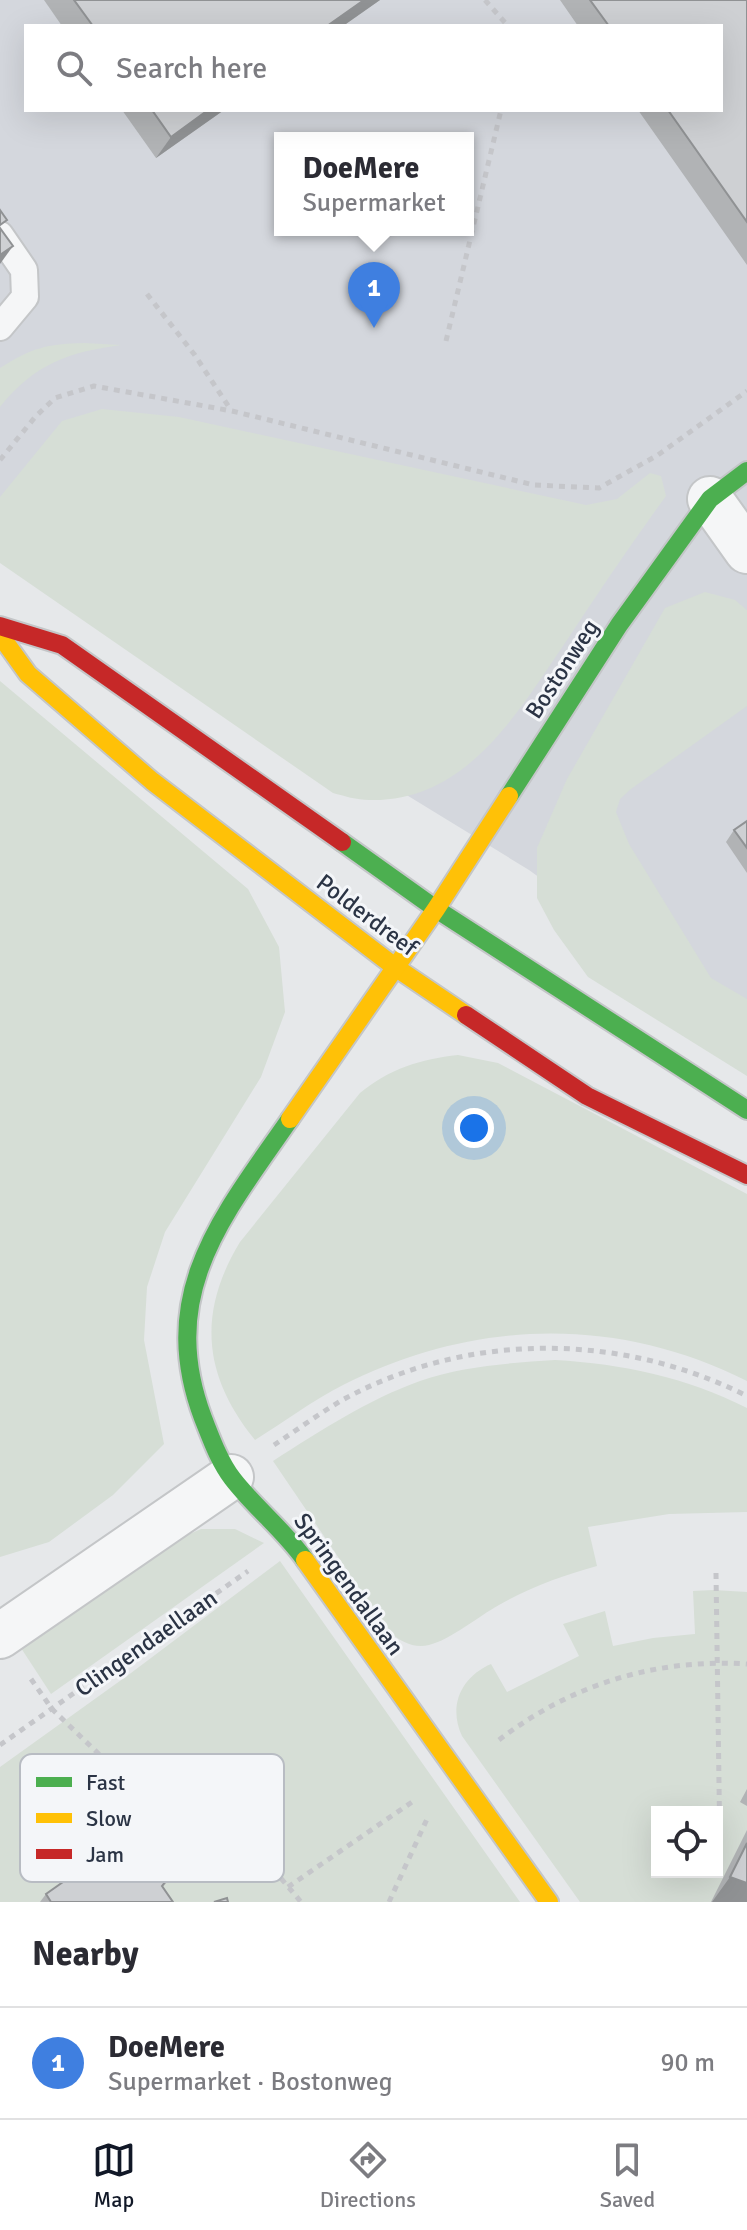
<!DOCTYPE html>
<meta charset="utf-8">
<style>
:root{--surface:#fff;--page:#f2f2f3;--text:#2b2b33;--muted:#7c7c81;--line:#e1e1e2;--accent:#111827}
body{margin:0;font-family:Signika,sans-serif;background:var(--page);color:var(--text)}
.controls{position:absolute;right:24px;bottom:24px;display:grid;overflow:hidden;border-radius:0px;box-shadow:0 8px 32px #0002}
.controls button{width:72px;height:72px;display:grid;place-items:center;padding:0;border:0;border-bottom:2px solid var(--line);background:var(--surface);color:var(--text);font:40px sans-serif}
.you{position:absolute;left:474px;top:1128px;width:28px;height:28px;margin:-20px;border:6px solid #fff;border-radius:50%;background:#1a73e8;box-shadow:0 0 0 12px #1a73e833}
.badge{display:grid;place-items:center;width:52px;height:52px;border-radius:50%;background:var(--accent);color:#fff;font-size:26px;font-weight:700}
.pin{position:absolute;translate:-50% -66px;filter:drop-shadow(0 2px 4px #0008)}
.pin::after{content:'';position:absolute;top:42px;width:28px;height:24px;background:inherit;clip-path:polygon(0 0,100% 0,50% 100%)}
.popup{position:absolute;left:274px;top:132px;width:200px;height:104px;box-sizing:border-box;display:grid;place-content:center;border-radius:0px;background:var(--surface);filter:drop-shadow(0 2px 6px #0005);font-size:26px;white-space:nowrap;color:var(--muted)}
.popup b{font-size:30px;color:var(--text)}
.popup::after{content:'';position:absolute;left:50%;top:100%;margin-left:-16px;border:16px solid transparent;border-top-color:var(--surface)}
.list{margin:0;padding:0;list-style:none}
h2{display:flex;justify-content:space-between;align-items:center;height:104px;margin:0;padding:0 32px;font-size:34px}
h2 small{font-size:26px;font-weight:400;color:var(--muted)}
.list li{display:grid;grid-template-columns:52px 1fr auto;gap:24px;align-items:center;box-sizing:border-box;height:112px;padding:0 32px;border-top:2px solid var(--line)}
.list b{display:block;font-size:30px;white-space:nowrap}
.list p{margin:0;font-size:26px;white-space:nowrap;color:var(--muted)}
.list em{font-size:26px;font-style:normal;color:var(--muted)}
.icon{flex:none;width:44px;height:44px;fill:none;stroke:currentColor;stroke-width:2;stroke-linecap:round;stroke-linejoin:round}
.map{position:relative;flex:none;width:747px;height:1902px;overflow:hidden}
.search{position:absolute;background:var(--surface);box-shadow:0 8px 32px #0002;left:24px;right:24px;top:24px;height:88px;display:flex;align-items:center;gap:20px;box-sizing:border-box;padding:0 28px;border-radius:0px;color:var(--muted);font-size:30px}
.sheet{height:216px;background:var(--surface)}
nav{display:flex;justify-content:space-around;align-items:center;box-sizing:border-box;height:112px;border-top:2px solid var(--line);background:var(--surface);font-size:22px;color:var(--muted)}
nav a{display:grid;justify-items:center;gap:4px}
nav .on{color:var(--accent)}
.map>svg:first-child{display:block}
.built{fill:#d4d7dd;fill-rule:evenodd}
.green{fill:#d6ded6;fill-rule:evenodd}
.lines{fill:none;stroke-linecap:round;stroke-linejoin:round}
.lane-casing{stroke:#c4c6c8;stroke-width:30}
.street-casing{stroke:#c4c6c8;stroke-width:48}
.fast-casing{stroke:#c4c6c8;stroke-width:22}
.slow-casing{stroke:#c4c6c8;stroke-width:22}
.jam-casing{stroke:#c4c6c8;stroke-width:22}
.path{stroke:#c5c6ca;stroke-width:5;stroke-dasharray:6 6;stroke-linecap:butt}
.lane{stroke:#f5f6f7;stroke-width:26}
.street{stroke:#f5f6f7;stroke-width:44}
.fast{stroke:#4caf50;stroke-width:18}
.slow{stroke:#ffc107;stroke-width:18}
.jam{stroke:#c62828;stroke-width:18}
.wall{fill:#b1b3b5}
.shaded-wall{fill:#909294}
.building{fill:#ced0d3;stroke:#909294;stroke-width:2}
.labels{text-anchor:middle;dominant-baseline:central;stroke-width:6;stroke-linejoin:round;paint-order:stroke}
.street-label{font-size:24px;fill:#2b3445;stroke:#f4f6f9}
.key{fill:#f4f6f9;stroke:#b8bcc3;stroke-width:2}
.key-label{font-size:22px;fill:#2b3445}
</style>
<div class="map">
<svg width="747" height="1902" viewBox="0 0 747 1902">
<rect width="100%" height="100%" fill="#e6e8ea"/>
<!-- built -->
<path class="built" d="M0 0H747V1028L529 870 0 546ZM26 26H721V110H26ZM280 138H468V230H280Z"/>
<!-- green -->
<g class="green">
<path d="M84 343 121 345C69 352 34 364 0 407V368C32 348 46 344 84 343Z"/>
<path d="M102 409 179 417 586 505 617 499 650 473 661 476 666 496C631 544 598 593 565 643 518 712 466 803 369 800 357 800 344 796 333 793L0 563V497L62 421Z"/>
<polygon points="705,592 735,600 747,610 747,706 631,789 620,799 616,812 629,844 711,978 747,999 747,1076 588,977 554,930 537,898 537,848 567,779 665,608"/>
<polygon points="0,681 248,889 279,947 285,1012 261,1077 165,1232 147,1287 144,1340 164,1444 113,1495 49,1542 0,1557"/>
<path d="M458 1055 498 1063 747 1194V1381C616 1315 474 1319 343 1385 313 1400 284 1422 255 1440 203 1376 197 1313 240 1242L360 1093C389 1069 421 1059 458 1055Z"/>
<path d="M555 1360C623 1364 686 1377 747 1408V1512L669 1514 588 1527 597 1566C564 1575 528 1588 499 1605 479 1616 450 1640 429 1645 414 1649 400 1641 389 1632L273 1461C320 1431 367 1400 420 1381 463 1366 510 1363 555 1360Z"/>
<polygon points="201,1529 235,1529 264,1543 51,1694 21,1648 178,1539"/>
<polygon points="280,1561 520,1902 0,1902 0,1767 131,1673"/>
<path d="M714 1590 747 1592V1902H580L462 1736C448 1706 461 1677 491 1664L507 1692 579 1656 563 1624 605 1611 613 1646 653 1638 695 1634 693 1591ZM657 1812H717V1872H657Z"/>
</g>
<g class="lines">
<!-- lane casing -->
<g class="lane-casing">
<polyline id="lane" points="0,235 24,270 25,297 0,327"/>
</g>
<!-- street casing -->
<g class="street-casing">
<g id="street">
<polyline points="710,499 747,551"/>
<polyline points="0,1636 231,1477"/>
</g>
</g>
<!-- fast casing -->
<g class="fast-casing">
<g id="fast">
<polyline points="509,796 619,625 710,499 747,471"/>
<polyline points="342,842 436,909 747,1110"/>
<path d="M290 1119C223 1216 156 1293 203 1418 211 1438 219 1461 232 1478 254 1507 284 1530 305 1560"/>
</g>
</g>
<!-- slow casing -->
<g class="slow-casing">
<g id="slow">
<polyline points="0,635 28,674 152,781 395,967 466,1015"/>
<polyline points="290,1119 436,909 509,796"/>
<polyline points="305,1560 549,1902"/>
</g>
</g>
<!-- jam casing -->
<g class="jam-casing">
<g id="jam">
<polyline points="0,626 62,645 342,842"/>
<polyline points="466,1015 587,1096 747,1175"/>
</g>
</g>
<!-- path -->
<g class="path">
<polyline points="485,0 508,26"/>
<polyline points="147,294 194,354 231,410"/>
<polyline points="446,341 501,110"/>
<polyline points="0,460 36,416 55,398 94,386 232,411 534,485 599,488 658,455 747,391"/>
<path d="M274 1445C297 1430 321 1412 346 1398 471 1331 622 1333 747 1396"/>
<polyline points="716,1573 720,1853"/>
<polyline points="31,1679 52,1709 104,1759 257,1850 301,1902"/>
<path d="M499 1740C570 1685 656 1658 747 1664"/>
<polyline points="0,1745 248,1571"/>
<polyline points="288,1887 412,1802"/>
<polyline points="389,1902 427,1819"/>
</g>
<!-- lane -->
<use href="#lane" class="lane"/>
<!-- street -->
<use href="#street" class="street"/>
<!-- fast -->
<use href="#fast" class="fast"/>
<!-- slow -->
<use href="#slow" class="slow"/>
<!-- jam -->
<use href="#jam" class="jam"/>
</g>
<!-- wall -->
<g class="wall">
<polygon points="44,0 380,0 343,26 62,26"/>
<polygon points="560,0 747,0 747,265 638,110 721,110 721,26 578,26"/>
<polygon points="122,110 224,110 156,158"/>
<polygon points="747,821 747,873 726,842 734,830"/>
<polygon points="747,1789 747,1806 740,1802"/>
<polygon points="747,1830 747,1902 711,1902"/>
<polygon points="143,1860 177,1869 163,1887 173,1902 40,1902 46,1894"/>
</g>
<!-- shaded-wall -->
<g class="shaded-wall">
<polygon points="364,0 380,0 343,26 327,26"/>
<polygon points="208,110 224,110 156,158 171,137"/>
<polygon points="13,246 0,264 0,255"/>
<polygon points="730,1877 747,1883 747,1902 712,1902"/>
</g>
<!-- building -->
<g class="building">
<polygon points="74,0 364,0 327,26 93,26"/>
<polygon points="590,0 747,0 747,222 668,110 721,110 721,26 609,26"/>
<polygon points="152,110 208,110 171,137"/>
<polygon points="0,210 7,220 0,225"/>
<polygon points="0,228 13,246 0,255"/>
<polygon points="747,821 747,848 734,830"/>
<polygon points="177,1836 192,1848 162,1886 173,1902 51,1902 46,1894 127,1837 143,1860"/>
<polygon points="747,1843 747,1883 730,1877"/>
<polygon points="227,1898 228,1902 214,1902"/>
</g>
<g class="labels">
<!-- street labels -->
<g class="street-label">
<text transform="translate(562 669) rotate(-57)">Bostonweg</text>
<text transform="translate(367 915) rotate(37)">Polderdreef</text>
<text transform="translate(349 1584) rotate(54)">Springendallaan</text>
<text transform="translate(146 1643) rotate(-35)">Clingendaellaan</text>
</g>
</g>
<!-- legend -->
<rect x="20" y="1754" width="264" height="128" rx="12" class="key"/>
<rect x="36" y="1777" width="36" height="10" fill="#4caf50"/>
<rect x="36" y="1813" width="36" height="10" fill="#ffc107"/>
<rect x="36" y="1849" width="36" height="10" fill="#c62828"/>
<g class="key-label">
<text x="86" y="1790">Fast</text>
<text x="86" y="1826">Slow</text>
<text x="86" y="1862">Jam</text>
</g>
</svg>
<div class="controls">
<button><svg class="icon" aria-label="locate" viewBox="0 0 24 24"><circle cx="12" cy="12" r="6"/><path d="M12 2v4M12 18v4M2 12h4M18 12h4"/></svg></button>
</div>
<div class="you"></div>
<div class="pin badge" style="left:374px;top:328px;background:#3f7fe0">1</div>
<div class="popup"><b>DoeMere</b>Supermarket</div>
<div class="search"><svg class="icon" aria-label="search" viewBox="0 0 24 24"><circle cx="10" cy="10" r="6"/><path d="M15 15l6 6"/></svg>Search here</div>
</div>
<section class="sheet">
<h2>Nearby<small></small></h2>
<ul class="list">
<li><span class="badge" style="background:#3f7fe0">1</span><div><b>DoeMere</b><p>Supermarket · Bostonweg</p></div><em>90 m</em></li>
</ul>
</section>
<nav>
<a class="on"><svg class="icon" aria-label="map" viewBox="0 0 24 24"><path d="M3 6l6-2 6 2 6-2v14l-6 2-6-2-6 2zM9 4v14M15 6v14"/></svg>Map</a>
<a><svg class="icon" aria-label="directions" viewBox="0 0 24 24"><path d="M12 3l9 9-9 9-9-9zM9 14v-3h6M13 9l2 2-2 2"/></svg>Directions</a>
<a><svg class="icon" aria-label="saved" viewBox="0 0 24 24"><path d="M7 4h10v16l-5-4-5 4z"/></svg>Saved</a>
</nav>
